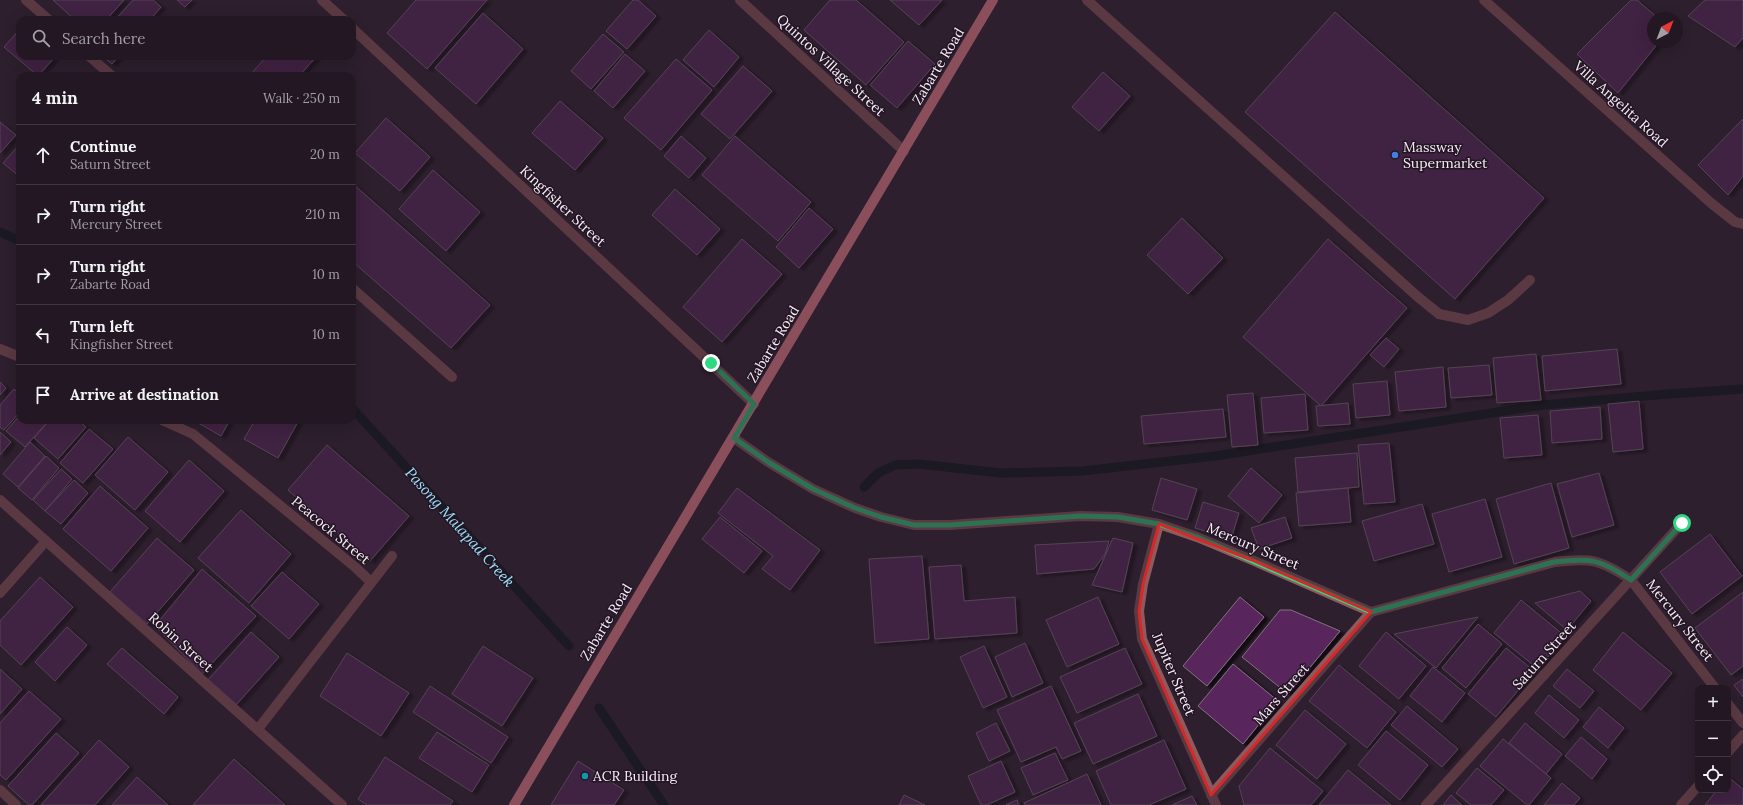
<!DOCTYPE html>
<meta charset="utf-8">
<style>
:root{--surface:#221722;--page:#2a202a;--text:#f1f3f6;--muted:#a29fa5;--line:#3f3640}
body{margin:0;font-family:Lora,serif;background:var(--page);color:var(--text)}
.controls{position:absolute;right:12px;bottom:12px;display:grid;overflow:hidden;border-radius:8px;box-shadow:0 4px 16px #0002}
.controls button{width:36px;height:36px;display:grid;place-items:center;padding:0;border:0;border-bottom:1px solid var(--line);background:var(--surface);color:var(--text);font:20px sans-serif}
.compass{position:absolute;left:1647px;top:12px;width:36px;height:36px;border-radius:50%;background:var(--surface);box-shadow:0 4px 16px #0002;rotate:42deg}
.stop{position:absolute;width:12px;height:12px;margin:-9px;border:3px solid #2fd883;border-radius:50%;background:#fff}
.stop.end{background:#2fd883;border-color:#fff;box-shadow:0 1px 4px #0008}
.list{margin:0;padding:0;list-style:none}
h2{display:flex;justify-content:space-between;align-items:center;height:52px;margin:0;padding:0 16px;font-size:17px}
h2 small{font-size:13px;font-weight:400;color:var(--muted)}
.list li{display:grid;grid-template-columns:26px 1fr auto;gap:12px;align-items:center;box-sizing:border-box;height:60px;padding:0 16px;border-top:1px solid var(--line)}
.list b{display:block;font-size:15px;white-space:nowrap}
.list p{margin:0;font-size:13px;white-space:nowrap;color:var(--muted)}
.list em{font-size:13px;font-style:normal;color:var(--muted)}
.icon{flex:none;width:22px;height:22px;fill:none;stroke:currentColor;stroke-width:2;stroke-linecap:round;stroke-linejoin:round}
.map{position:relative;flex:none;width:1743px;height:805px;overflow:hidden}
.search{position:absolute;background:var(--surface);box-shadow:0 4px 16px #0002;left:16px;top:16px;width:340px;height:44px;display:flex;align-items:center;gap:10px;box-sizing:border-box;padding:0 14px;border-radius:12px;color:var(--muted);font-size:15px}
.panel{position:absolute;background:var(--surface);box-shadow:0 4px 16px #0002;left:16px;top:72px;width:340px;height:352px;border-radius:12px}
.map>svg:first-child{display:block}
.lines{fill:none;stroke-linecap:round;stroke-linejoin:round}
.stream{stroke:#051216;stroke-width:9}
.building{fill:#59275b;stroke:#827082;filter:url(#shadow)}
.minor{stroke:#90595d;stroke-width:10}
.major{stroke:#fd8a94;stroke-width:10}
.route{stroke:#2fd883;stroke-width:5}
.marked{fill:none;stroke:#d62828;stroke-width:3;stroke-linejoin:round}
.shop-dot{fill:#3f7fe0;stroke:#231523;stroke-width:1.5}
.culture-dot{fill:#0f9aa8;stroke:#231523;stroke-width:1.5}
.labels{text-anchor:middle;dominant-baseline:central;stroke-width:3;stroke-linejoin:round;paint-order:stroke}
.street-label{font-size:14px;fill:#f7edf7;stroke:#231523}
.poi-label{font-size:14px;fill:#f7edf7;stroke:#231523;text-anchor:start}
.water-label{font-size:15px;font-style:italic;fill:#9be2fd;stroke:#231523}
</style>
<div class="map">
<svg width="1743" height="805" viewBox="0 0 1743 805">
<defs>
<filter id="shadow"><feDropShadow dx="4.5" dy="2.5" stdDeviation="1" flood-color="#0009"/></filter>
</defs>
<rect width="100%" height="100%" fill="#2d1f2d"/>
<g class="lines">
<!-- stream -->
<g class="stream">
<polyline points="0,232 20,241"/>
<polyline points="352,408 569,646"/>
<polyline points="864,487 878,473 895,465 919,464 1001,473 1082,471 1215,456 1543,405 1668,394 1743,389"/>
<polyline points="599,708 664,805"/>
</g>
</g>
<!-- building -->
<g class="building">
<polygon points="53,0 124,0 106,20 75,20"/>
<polygon points="133,0 153,0 161,7 150,20 115,20"/>
<polygon points="177,0 192,0 185,7"/>
<polygon points="416,0 487,0 427,69 387,33"/>
<polygon points="633,0 638,0 656,16 627,49 606,31"/>
<polygon points="830,0 856,0 904,42 866,85 804,30"/>
<polygon points="890,0 942,0 919,25"/>
<polygon points="1631,0 1637,0 1658,18 1653,18 1653,42 1659,42 1618,93 1577,54"/>
<polygon points="1705,0 1743,0 1743,38 1735,47 1688,16"/>
<polygon points="1335,12 1544,198 1455,299 1245,112"/>
<polygon points="483,13 523,49 476,104 435,68"/>
<polygon points="20,29 20,56 55,57 38,76 4,47"/>
<polygon points="709,30 739,57 714,87 683,60"/>
<polygon points="603,34 624,52 591,89 571,71"/>
<polygon points="908,41 935,64 897,108 870,85"/>
<polygon points="625,54 645,71 613,108 594,91"/>
<polygon points="102,56 119,56 112,64"/>
<polygon points="267,56 317,56 299,76 249,76"/>
<polygon points="676,59 712,90 661,150 624,118"/>
<polygon points="743,66 772,91 730,139 701,114"/>
<polygon points="1103,72 1130,96 1099,131 1072,107"/>
<polygon points="560,101 603,138 575,170 532,133"/>
<polygon points="386,118 430,157 400,191 355,153"/>
<polygon points="1743,119 1743,176 1728,195 1698,165"/>
<polygon points="0,122 16,135 0,153"/>
<polygon points="681,136 706,158 689,178 664,156"/>
<polygon points="735,136 811,202 778,241 702,175"/>
<polygon points="20,144 20,177 3,163"/>
<polygon points="433,170 480,212 446,251 399,209"/>
<polygon points="352,183 490,305 451,348 352,261"/>
<polygon points="675,189 720,229 697,255 652,215"/>
<polygon points="809,208 833,229 799,268 776,247"/>
<polygon points="1182,218 1223,258 1188,294 1147,255"/>
<polygon points="742,239 782,274 722,342 683,307"/>
<polygon points="1328,239 1407,308 1321,406 1243,337"/>
<polygon points="1386,338 1399,349 1384,367 1370,355"/>
<polygon points="1617,349 1621,384 1545,391 1542,356"/>
<polygon points="1536,354 1541,400 1497,403 1493,358"/>
<polygon points="1489,365 1492,395 1451,398 1448,368"/>
<polygon points="1443,367 1446,407 1399,411 1395,372"/>
<polygon points="1387,381 1390,415 1356,418 1353,384"/>
<polygon points="0,382 6,388 0,395"/>
<polygon points="14,389 20,395 20,412 4,430 0,427 0,405"/>
<polygon points="1253,393 1258,445 1232,447 1227,395"/>
<polygon points="1305,394 1308,430 1264,433 1261,398"/>
<polygon points="1639,401 1643,449 1613,452 1608,404"/>
<polygon points="1348,403 1350,424 1318,426 1316,406"/>
<polygon points="1600,407 1602,439 1552,443 1550,411"/>
<polygon points="1223,409 1226,437 1144,444 1141,416"/>
<polygon points="20,415 20,420 49,420 25,447 6,431"/>
<polygon points="1538,415 1542,455 1504,458 1500,418"/>
<polygon points="50,420 78,420 86,427 58,459 34,438"/>
<polygon points="193,420 230,420 221,436"/>
<polygon points="255,420 299,420 278,458 244,439"/>
<polygon points="89,429 113,449 83,483 60,463"/>
<polygon points="0,432 11,442 0,455"/>
<polygon points="128,437 168,472 135,510 95,475"/>
<polygon points="30,442 45,456 18,487 3,474"/>
<polygon points="1389,443 1395,502 1364,504 1358,445"/>
<polygon points="327,445 409,516 370,561 288,490"/>
<polygon points="1357,453 1359,487 1298,492 1295,458"/>
<polygon points="46,456 59,468 32,500 18,488"/>
<polygon points="189,460 224,491 180,542 145,511"/>
<polygon points="1251,468 1282,495 1259,523 1228,496"/>
<polygon points="61,469 72,479 45,511 33,500"/>
<polygon points="1599,473 1614,525 1572,537 1557,484"/>
<polygon points="1161,478 1197,489 1187,520 1152,510"/>
<polygon points="74,480 88,493 61,524 45,511"/>
<polygon points="1551,483 1569,548 1514,564 1496,499"/>
<polygon points="100,486 148,528 111,571 63,529"/>
<polygon points="737,488 820,550 790,590 762,569 773,556 718,513"/>
<polygon points="1348,488 1351,522 1299,526 1296,493"/>
<polygon points="1485,499 1502,557 1449,572 1432,514"/>
<polygon points="1203,502 1239,513 1231,539 1195,528"/>
<polygon points="1422,504 1434,544 1374,561 1362,521"/>
<polygon points="241,510 291,554 249,603 198,558"/>
<polygon points="720,517 762,551 744,573 702,539"/>
<polygon points="1285,517 1292,538 1259,549 1251,528"/>
<polygon points="1710,534 1742,576 1692,614 1660,572"/>
<polygon points="157,538 194,570 147,624 110,592"/>
<polygon points="1113,538 1133,543 1122,592 1092,585"/>
<polygon points="1109,541 1105,554 1094,569 1037,574 1035,545"/>
<polygon points="922,556 929,639 875,643 869,559"/>
<polygon points="961,565 964,601 1015,597 1017,633 935,639 929,567"/>
<polygon points="202,569 256,616 202,674 155,626"/>
<polygon points="282,572 319,604 289,639 251,606"/>
<polygon points="40,577 73,607 21,665 0,645 0,621"/>
<polygon points="1580,591 1591,601 1567,630 1535,603"/>
<polygon points="1743,592 1743,666 1731,675 1695,628"/>
<polygon points="1098,597 1119,644 1067,667 1046,620"/>
<polygon points="1240,597 1264,617 1207,686 1183,666"/>
<polygon points="1521,600 1565,636 1538,669 1494,633"/>
<polygon points="1280,610 1291,610 1340,631 1288,694 1242,657"/>
<polygon points="1478,617 1436,668 1394,634 1409,631"/>
<polygon points="1478,624 1502,644 1466,688 1442,668"/>
<polygon points="67,627 87,645 55,681 35,662"/>
<polygon points="251,632 279,657 236,705 208,680"/>
<polygon points="1386,632 1426,666 1399,699 1359,666"/>
<polygon points="1623,632 1672,673 1641,710 1593,670"/>
<polygon points="1025,643 1043,683 1012,697 995,657"/>
<polygon points="483,646 533,678 502,726 452,694"/>
<polygon points="984,646 1007,697 983,708 960,657"/>
<polygon points="122,648 178,697 164,714 107,664"/>
<polygon points="1125,648 1142,684 1077,713 1060,677"/>
<polygon points="1506,648 1534,671 1496,717 1468,694"/>
<polygon points="347,653 409,693 381,736 320,696"/>
<polygon points="1233,664 1278,701 1243,744 1198,706"/>
<polygon points="1339,665 1396,712 1367,748 1309,701"/>
<polygon points="1433,667 1465,693 1442,722 1410,696"/>
<polygon points="0,669 22,689 0,714"/>
<polygon points="1567,669 1594,691 1580,708 1553,686"/>
<polygon points="1743,679 1743,697 1734,685"/>
<polygon points="430,686 508,737 491,763 413,712"/>
<polygon points="1051,686 1081,751 1062,759 1056,747 1021,762 997,710"/>
<polygon points="29,691 61,719 6,780 0,775 0,723"/>
<polygon points="1138,694 1157,736 1093,764 1074,723"/>
<polygon points="1549,695 1579,720 1564,738 1535,713"/>
<polygon points="1407,706 1458,749 1442,767 1391,725"/>
<polygon points="1599,707 1624,728 1608,748 1583,727"/>
<polygon points="1305,710 1346,744 1317,779 1276,745"/>
<polygon points="996,723 1010,751 989,761 976,733"/>
<polygon points="1525,723 1562,754 1546,774 1509,743"/>
<polygon points="1386,731 1428,765 1400,800 1358,765"/>
<polygon points="437,732 489,765 472,792 419,758"/>
<polygon points="56,733 79,753 32,805 29,805 8,786"/>
<polygon points="1581,737 1607,759 1592,779 1565,756"/>
<polygon points="1503,739 1551,778 1529,805 1527,805 1480,766"/>
<polygon points="99,740 129,767 95,805 41,805"/>
<polygon points="1164,740 1186,789 1149,805 1111,805 1096,771"/>
<polygon points="1270,748 1323,791 1311,805 1244,805 1239,786"/>
<polygon points="1055,753 1068,780 1033,795 1021,768"/>
<polygon points="385,757 453,801 450,805 367,805 358,799"/>
<polygon points="234,759 285,805 193,805"/>
<polygon points="578,761 624,790 614,805 551,805"/>
<polygon points="1001,761 1015,792 987,805 981,805 968,776"/>
<polygon points="1477,768 1504,790 1491,805 1471,805 1456,793"/>
<polygon points="1348,770 1391,805 1319,805"/>
<polygon points="1087,774 1101,805 1025,805 1024,803"/>
<polygon points="137,777 168,805 112,805"/>
<polygon points="1728,777 1743,789 1743,805 1705,805 1717,790 1728,790"/>
<polygon points="1562,783 1580,798 1574,805 1544,805"/>
<polygon points="904,795 925,805 899,805"/>
<polygon points="1451,795 1462,805 1443,805"/>
<polygon points="1192,796 1197,805 1172,805"/>
<polygon points="1017,800 1019,805 1006,805"/>
</g>
<g class="lines">
<!-- minor -->
<g class="minor">
<polyline points="26,0 49,20"/>
<polyline points="322,0 344,20"/>
<polyline points="740,0 904,151"/>
<polyline points="1087,0 1418,297 1439,314 1468,320 1488,313 1508,300 1530,280"/>
<polyline points="1484,0 1711,203 1735,222 1743,224"/>
<polyline points="352,28 754,404"/>
<polyline points="89,56 112,76"/>
<polyline points="352,288 452,377"/>
<polyline points="0,349 20,357"/>
<polyline points="162,420 193,434 355,567 371,582"/>
<path d="M734 438 768 462 813 489 855 508 881 517 914 525H950L1080 516 1118 517 1159 524 1197 537 1252 560 1371 612 1555 562C1591 558 1600 559 1631 580L1715 688"/>
<polyline points="0,500 342,805"/>
<polyline points="1159,524 1143,584 1139,611 1142,639 1216,805"/>
<polyline points="0,593 46,541"/>
<polyline points="1728,704 1743,723"/>
<polyline points="258,729 392,556"/>
<polyline points="1728,752 1743,735"/>
<polyline points="0,790 16,805"/>
<polyline points="1211,795 1371,612"/>
<polyline points="1426,805 1682,523"/>
<polyline points="1681,805 1698,786"/>
</g>
<!-- major -->
<polyline class="major" points="514,805 993,0"/>
</g>
<g class="lines">
<!-- route -->
<path class="route" d="M711 363 754 404 734 438 768 462 813 489 855 508 881 517 914 525H950L1080 516 1118 517 1159 524 1197 537 1371 612 1554 562C1591 558 1600 559 1631 580L1682 523"/>
</g>
<!-- marked area -->
<path d="M0 0H1743V805H0ZM1159 524 1252 560 1371 612 1211 795 1142 639 1139 611 1143 584Z" fill="#2d1f2d" fill-opacity=".55" fill-rule="evenodd"/>
<path class="marked" d="M1159 524 1252 560 1371 612 1211 795 1142 639 1139 611 1143 584Z"/>
<!-- markers -->
<circle class="shop-dot" cx="1395" cy="155" r="4"/>
<circle class="culture-dot" cx="585" cy="776" r="4"/>
<g class="labels">
<!-- street labels -->
<g class="street-label">
<text transform="translate(831 65) rotate(43)">Quintos Village Street</text>
<text transform="translate(938 66) rotate(-59)">Zabarte Road</text>
<text transform="translate(1621 104) rotate(42)">Villa Angelita Road</text>
<text transform="translate(563 206) rotate(43)">Kingfisher Street</text>
<text transform="translate(773 344) rotate(-59)">Zabarte Road</text>
<text transform="translate(331 530) rotate(40)">Peacock Street</text>
<text transform="translate(1253 546) rotate(23)">Mercury Street</text>
<text transform="translate(1680 620) rotate(52)">Mercury Street</text>
<text transform="translate(606 622) rotate(-59)">Zabarte Road</text>
<text transform="translate(181 642) rotate(42)">Robin Street</text>
<text transform="translate(1544 655) rotate(-48)">Saturn Street</text>
<text transform="translate(1174 674) rotate(67)">Jupiter Street</text>
<text transform="translate(1281 694) rotate(-49)">Mars Street</text>
</g>
<!-- poi labels -->
<g class="poi-label">
<text x="1403" y="147">Massway<tspan x="1403" dy="16">Supermarket</tspan></text>
<text x="593" y="776">ACR Building</text>
</g>
<!-- water labels -->
<g class="water-label">
<text transform="translate(460 527) rotate(48)">Pasong Malapad Creek</text>
</g>
</g>
</svg>
<div class="controls">
<button>+</button>
<button>−</button>
<button><svg class="icon" aria-label="locate" viewBox="0 0 24 24"><circle cx="12" cy="12" r="6"/><path d="M12 2v4M12 18v4M2 12h4M18 12h4"/></svg></button>
</div>
<svg class="compass" viewBox="-18 -18 36 36"><path d="M0-13l5 13h-10z" fill="#e53935"/><path d="M0 13l5-13h-10z" fill="#a29fa5"/></svg>
<div class="stop" style="left:1682px;top:523px"></div>
<div class="stop end" style="left:711px;top:363px"></div>
<div class="search"><svg class="icon" aria-label="search" viewBox="0 0 24 24"><circle cx="10" cy="10" r="6"/><path d="M15 15l6 6"/></svg>Search here</div>
<section class="panel">
<h2>4 min<small>Walk · 250 m</small></h2>
<ul class="list">
<li><svg class="icon" aria-label="ahead" viewBox="0 0 24 24"><path d="M12 20V5M6 11l6-6 6 6"/></svg><div><b>Continue</b><p>Saturn Street</p></div><em>20 m</em></li>
<li><svg class="icon" aria-label="right" viewBox="0 0 24 24"><path d="M7 20v-9h11M14 6l5 5-5 5"/></svg><div><b>Turn right</b><p>Mercury Street</p></div><em>210 m</em></li>
<li><svg class="icon" aria-label="right" viewBox="0 0 24 24"><path d="M7 20v-9h11M14 6l5 5-5 5"/></svg><div><b>Turn right</b><p>Zabarte Road</p></div><em>10 m</em></li>
<li><svg class="icon" aria-label="left" viewBox="0 0 24 24"><path d="M17 20v-9H6M10 6l-5 5 5 5"/></svg><div><b>Turn left</b><p>Kingfisher Street</p></div><em>10 m</em></li>
<li><svg class="icon" aria-label="arrive" viewBox="0 0 24 24"><path d="M6 21V4h12l-3 4 3 4H6"/></svg><div><b>Arrive at destination</b></div></li>
</ul>
</section>
</div>
